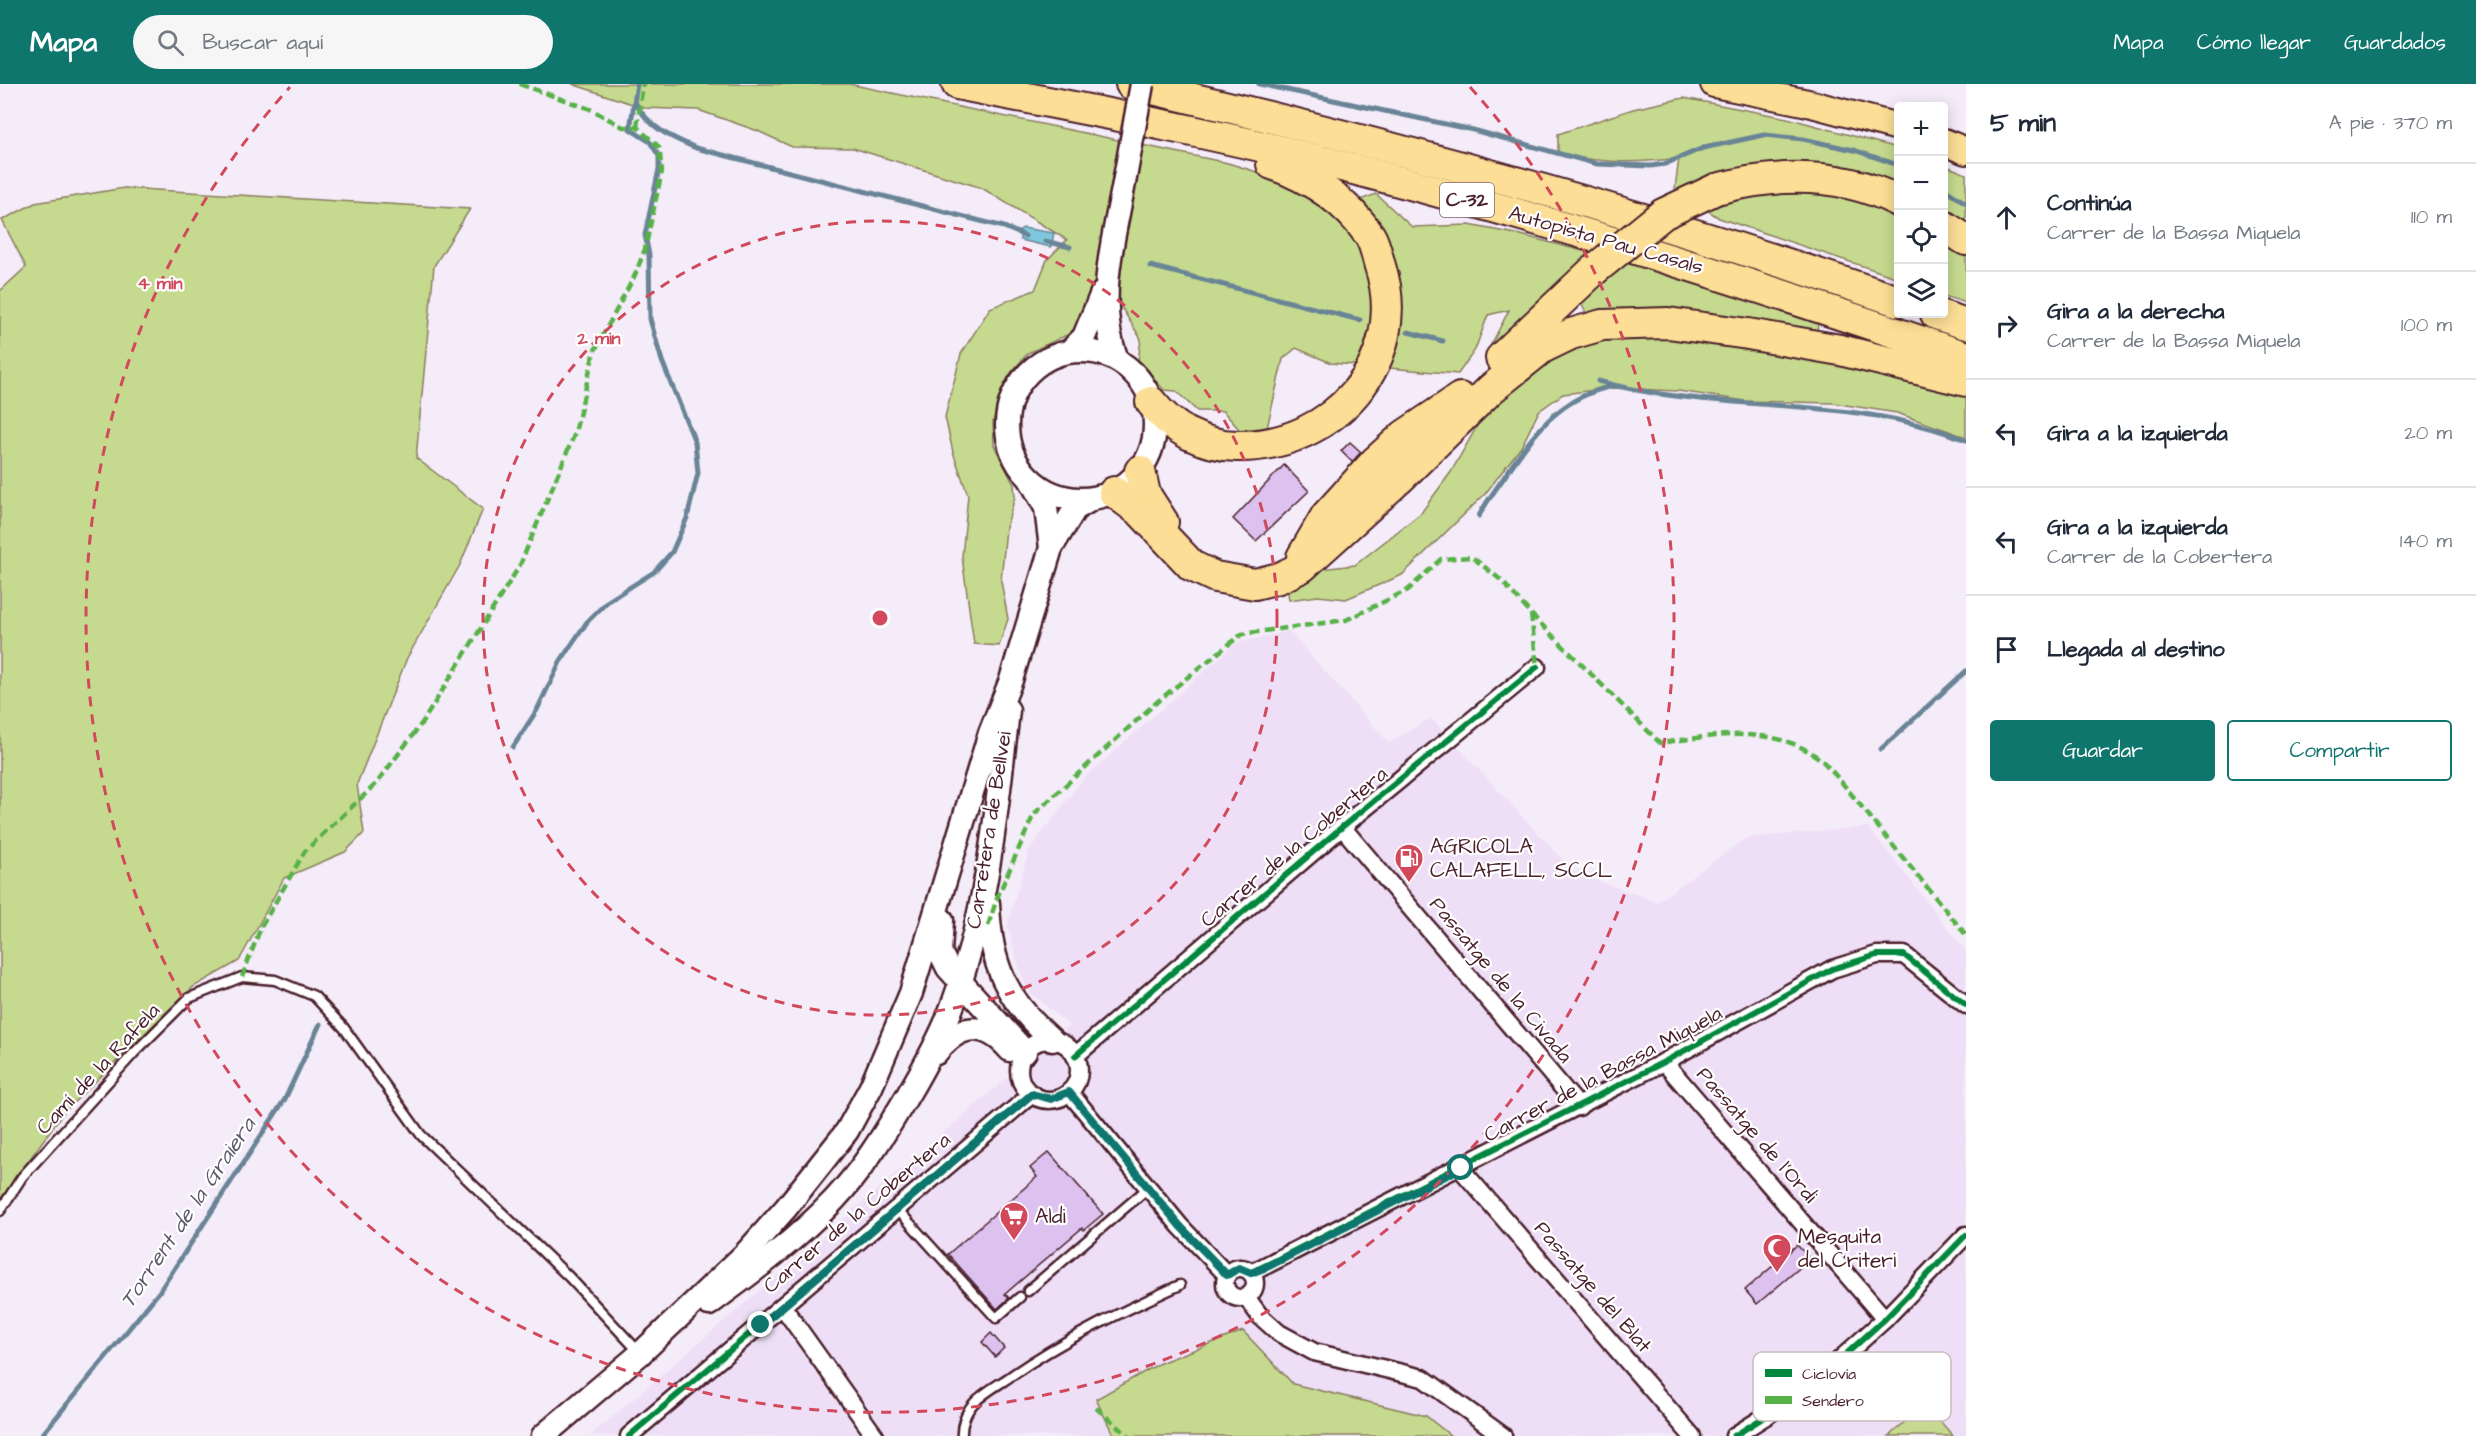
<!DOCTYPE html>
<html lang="es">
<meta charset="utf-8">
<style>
:root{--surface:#fff;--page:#f6f6f7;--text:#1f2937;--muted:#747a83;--line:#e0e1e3;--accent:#0f766e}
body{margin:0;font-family:"Architects Daughter",sans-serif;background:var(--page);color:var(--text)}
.controls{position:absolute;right:18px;top:18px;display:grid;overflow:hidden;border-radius:6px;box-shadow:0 3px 15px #0003}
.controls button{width:54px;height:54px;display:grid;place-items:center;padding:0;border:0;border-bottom:2px solid var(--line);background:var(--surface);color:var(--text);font:30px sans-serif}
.stop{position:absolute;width:18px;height:18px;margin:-14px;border:4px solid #0f766e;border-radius:50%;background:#fff}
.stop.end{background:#0f766e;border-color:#fff;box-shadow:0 2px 6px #0008}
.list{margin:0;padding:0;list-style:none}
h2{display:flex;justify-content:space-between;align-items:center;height:78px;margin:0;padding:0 24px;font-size:26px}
h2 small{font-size:20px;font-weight:400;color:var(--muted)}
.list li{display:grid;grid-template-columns:39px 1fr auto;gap:18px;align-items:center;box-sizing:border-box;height:108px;padding:0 24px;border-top:2px solid var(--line)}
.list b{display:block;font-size:22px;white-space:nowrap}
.list p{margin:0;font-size:20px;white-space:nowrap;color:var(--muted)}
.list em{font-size:20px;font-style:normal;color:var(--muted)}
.actions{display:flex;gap:12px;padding:18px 24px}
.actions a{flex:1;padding:14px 0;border:2px solid var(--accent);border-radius:6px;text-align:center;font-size:21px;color:var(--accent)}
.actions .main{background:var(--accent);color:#fff}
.icon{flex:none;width:33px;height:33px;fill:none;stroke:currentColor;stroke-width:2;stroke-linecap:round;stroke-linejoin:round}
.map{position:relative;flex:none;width:1966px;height:1352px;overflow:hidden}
header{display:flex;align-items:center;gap:36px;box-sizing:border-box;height:84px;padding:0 30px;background:var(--accent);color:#fff}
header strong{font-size:28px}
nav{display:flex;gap:33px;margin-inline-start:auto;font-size:21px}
.search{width:420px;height:54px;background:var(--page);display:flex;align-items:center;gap:15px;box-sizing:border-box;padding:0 21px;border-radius:33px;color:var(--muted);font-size:22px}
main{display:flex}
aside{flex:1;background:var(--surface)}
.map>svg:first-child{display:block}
.built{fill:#eedff7}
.green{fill:#c6da8f;stroke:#887c5d;stroke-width:1.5}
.water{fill:#7dc8dd;stroke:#698496;stroke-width:1.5}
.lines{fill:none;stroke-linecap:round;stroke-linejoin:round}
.stream{stroke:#698496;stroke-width:5}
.building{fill:#ddc1ef;stroke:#4a1f2b;stroke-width:1.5}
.lane-casing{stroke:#4a1f2b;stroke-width:13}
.street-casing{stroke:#4a1f2b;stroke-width:21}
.secondary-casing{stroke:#4a1f2b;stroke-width:27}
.primary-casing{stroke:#4a1f2b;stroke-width:30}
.highway-casing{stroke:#4a1f2b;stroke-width:34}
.lane{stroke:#fff;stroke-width:8}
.street{stroke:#fff;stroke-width:16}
.secondary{stroke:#fff;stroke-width:22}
.primary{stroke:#fcde96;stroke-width:26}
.highway{stroke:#fcde96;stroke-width:30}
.secondary-bridge-casing{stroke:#4a1f2b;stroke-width:27;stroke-linecap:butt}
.highway-bridge-casing{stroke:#4a1f2b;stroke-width:34;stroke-linecap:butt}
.secondary-bridge{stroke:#fff;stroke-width:22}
.highway-bridge{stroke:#fcde96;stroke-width:30}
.quiet{stroke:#57b146;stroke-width:4.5;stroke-dasharray:9 4.5;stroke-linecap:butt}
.cycleway-casing{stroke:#fff;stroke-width:10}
.cycleway{stroke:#00873e;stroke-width:6}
.route{stroke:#0f766e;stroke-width:8}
.ring{fill:none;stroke:#d1495b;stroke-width:3;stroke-dasharray:10 8}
.labels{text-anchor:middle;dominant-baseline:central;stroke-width:4.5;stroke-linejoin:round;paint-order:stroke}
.shield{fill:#fff;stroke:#80626b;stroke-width:1.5}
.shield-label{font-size:20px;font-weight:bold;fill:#4a1f2b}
.street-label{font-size:21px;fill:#4a1f2b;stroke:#fff}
.poi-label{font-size:21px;fill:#4a1f2b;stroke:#fff;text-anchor:start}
.water-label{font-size:22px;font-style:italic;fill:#5c5a69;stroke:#fff}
.key{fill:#fff;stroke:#c9bcbf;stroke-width:1.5}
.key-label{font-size:16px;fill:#4a1f2b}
.centre{fill:#d1495b;stroke:#fff;stroke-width:3}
.ring-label{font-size:18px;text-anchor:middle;font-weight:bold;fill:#d1495b;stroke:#fff;stroke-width:4.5;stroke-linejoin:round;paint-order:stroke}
</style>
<header>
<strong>Mapa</strong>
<div class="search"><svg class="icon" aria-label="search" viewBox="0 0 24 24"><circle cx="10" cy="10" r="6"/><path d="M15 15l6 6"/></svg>Buscar aquí</div>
<nav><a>Mapa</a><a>Cómo llegar</a><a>Guardados</a></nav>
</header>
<main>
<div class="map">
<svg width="1966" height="1352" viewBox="0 0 1966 1352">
<rect width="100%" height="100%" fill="#f5ecfa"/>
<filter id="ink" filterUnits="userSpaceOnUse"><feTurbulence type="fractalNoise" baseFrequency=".0167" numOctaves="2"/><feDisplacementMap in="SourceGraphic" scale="12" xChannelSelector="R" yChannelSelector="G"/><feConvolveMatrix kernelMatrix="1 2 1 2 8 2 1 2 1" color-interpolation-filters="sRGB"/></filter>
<g filter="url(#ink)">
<!-- built -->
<polygon class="built" points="1289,547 1389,659 1431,634 1574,788 1657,818 1746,754 1868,743 1966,867 1966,1352 1953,1352 1925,1321 1889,1352 1451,1352 1426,1332 1293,1300 1243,1247 1096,1315 1114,1352 590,1352 1069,941 1026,905 1007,842 1029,766 1083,695 1236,559"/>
<!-- green -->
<g class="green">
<polygon points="572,0 849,0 1228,79 1273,93 1333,126 1376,110 1412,143 1469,141 1521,151 1629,179 1818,239 1814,273 1966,309 1966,353 1897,329 1833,319 1746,317 1678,307 1611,304 1563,310 1539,327 1521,363 1485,410 1402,491 1346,515 1318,512 1289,516 1287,502 1313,486 1355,481 1421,429 1451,388 1489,321 1589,235 1580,217 1542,213 1506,260 1491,261 1509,226 1488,231 1475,266 1458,290 1331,279 1296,264 1283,275 1267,344 1245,352 1223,327 1197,327 1176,307 1164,306 1138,278 1141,255 1120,221 1085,229 1071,249 1028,269 1010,290 1000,310 993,338 994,361 1014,401 1015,413 1006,444 1001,497 1008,535 999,562 974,560 962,473 968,411 953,368 945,333 961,270 990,224 1035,206 1047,176 1067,156 982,104 853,64 792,63 758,47 698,26 644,24"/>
<path d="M1684 14 1787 34 1898 64V194L1719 134 1675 105 1679 74C1633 80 1604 79 1558 70V50L1633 25Z"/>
<polygon points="1944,81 1966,90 1966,219 1944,212"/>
<polygon points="124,104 470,125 434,182 416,374 483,425 460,481 407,574 357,700 364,749 345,768 284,794 239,877 193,903 63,1029 0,1116 0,207 26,183 2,136 35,119"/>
<polygon points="1243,1247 1293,1300 1426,1332 1451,1352 1114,1352 1096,1315 1160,1279"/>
<polygon points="1925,1320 1953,1352 1889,1352"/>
</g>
<!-- water -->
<polygon class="water" points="1023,144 1054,149 1051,163 1020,156 1020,146"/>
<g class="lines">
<!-- stream -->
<g class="stream">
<polyline points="1259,0 1473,46 1597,80 1651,82 1665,80 1703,64 1764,51 1803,55 1854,66 1898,81"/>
<path d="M635 18C649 44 670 53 696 64L1004 143 1025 152"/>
<polyline points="1944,105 1966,119"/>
<polyline points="1045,157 1070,163"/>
<polyline points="1150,182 1360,236"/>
<polyline points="1408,248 1443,257"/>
<path d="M1598 297C1720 331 1846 309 1966 356"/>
<path d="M1479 432C1486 418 1496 405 1505 392 1533 350 1560 312 1614 302"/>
<polyline points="513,663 537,626 560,578 587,538 608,517 654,488 672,468 687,434 698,389 695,358 662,277 650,235 649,171 645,151 659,85 659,72 650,58 630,45 637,0"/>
<polyline points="1881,665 1966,587"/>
<polyline points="41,1352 159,1208 285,1015 320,940"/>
</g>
</g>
<!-- building -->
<g class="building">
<polygon points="1350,358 1361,368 1352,378 1341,367"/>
<polygon points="1284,381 1309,407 1256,457 1233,435"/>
<polygon points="1049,1068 1103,1130 1084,1146 1082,1144 1005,1210 1009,1214 997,1225 948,1170 1037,1093 1030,1084"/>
<polygon points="1797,1161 1810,1175 1757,1220 1745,1206"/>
<polygon points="991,1249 1004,1264 995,1273 982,1258"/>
</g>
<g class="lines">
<!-- lane casing -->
<g class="lane-casing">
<g id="lane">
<polyline points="897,1125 996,1234 1020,1213"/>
<polyline points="0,1127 22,1093 134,969 189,914 242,893 275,896 314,912 344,944 421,1051 569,1193 640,1269"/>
<polyline points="1028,1207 1148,1104"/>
<path d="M962 1352C961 1341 966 1327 974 1319 984 1308 1000 1300 1011 1292 1064 1255 1121 1228 1180 1201"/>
</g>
</g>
<!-- street casing -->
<g class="street-casing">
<g id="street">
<polyline points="1342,743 1579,1023"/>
<circle cx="1049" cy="986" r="30"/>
<polyline points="1075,972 1342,743 1537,583"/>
<polyline points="1664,978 1885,1235"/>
<polyline points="1069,1008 1180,1142 1227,1191"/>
<polyline points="1460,1084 1692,1352"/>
<circle cx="1240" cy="1199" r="15"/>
<polyline points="1251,1189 1664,978 1832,885 1877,871 1904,871 1966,921"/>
<polyline points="1246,1213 1260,1232 1279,1249 1314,1268 1423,1294 1503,1352"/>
<polyline points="783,1223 875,1352"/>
<polyline points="629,1352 1032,1010"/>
<polyline points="1734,1352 1804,1308 1885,1235 1966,1151"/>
</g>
</g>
<!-- secondary casing -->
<g class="secondary-casing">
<g id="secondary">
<polyline points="1070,267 1084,253 1102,209"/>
<circle cx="1081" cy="341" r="74"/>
<path d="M1117 276C1095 218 1113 158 1124 99"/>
<polyline points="1031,397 1046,424 1051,464"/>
<path d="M988 819C990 880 1006 916 1052 956"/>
<polyline points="942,836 940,868 948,884 1025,968"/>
<path d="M936 969C959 940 984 936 1010 966"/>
<path d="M709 1220C753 1188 797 1155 834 1116 861 1087 880 1057 900 1024 917 996 934 966 947 936 986 838 997 729 1008 626"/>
<polyline points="543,1352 640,1270 745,1170 786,1124 847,1047 871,1003 911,909 990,649 1011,596 1051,464 1075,425 1092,415"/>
</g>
</g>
<!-- primary casing -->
<g class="primary-casing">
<g id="primary">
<polyline points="1714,0 1808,19 1898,43"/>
<polyline points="1944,58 1966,67"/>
</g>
</g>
<!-- highway casing -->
<g class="highway-casing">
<g id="highway">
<path d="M957 0C1072 23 1188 44 1302 72 1527 128 1747 197 1966 273"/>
<path d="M1131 0C1390 60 1646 130 1898 217"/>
<path d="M1716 105C1777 89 1841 88 1898 117"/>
<polyline points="1944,142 1966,156"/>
<polyline points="1936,230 1966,240"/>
<polyline points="1501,274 1594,186"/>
<path d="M1151 318C1173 346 1201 361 1237 362 1332 364 1411 277 1380 182 1377 172 1375 160 1370 152 1346 116 1311 94 1272 80"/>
<polyline points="1140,387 1145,410 1163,438"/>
<polyline points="1114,408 1142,429 1192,482 1215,493 1255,500 1279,494 1302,483 1398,396 1491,305 1542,264 1571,250 1602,241 1668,239 1748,250 1840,266 1966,297"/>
<polyline points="1302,473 1326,432 1375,378 1405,351 1460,314"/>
</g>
</g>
<!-- lane -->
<use href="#lane" class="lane"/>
<!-- street -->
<use href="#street" class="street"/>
<!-- secondary -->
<use href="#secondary" class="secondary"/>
<!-- primary -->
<use href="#primary" class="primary"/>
<!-- highway -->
<use href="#highway" class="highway"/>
<!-- secondary-bridge casing -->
<g class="secondary-bridge-casing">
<polyline id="secondary-bridge" points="1124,99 1142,0"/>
</g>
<!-- highway-bridge casing -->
<g class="highway-bridge-casing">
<polyline id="highway-bridge" points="1594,186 1663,130 1716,105"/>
</g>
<!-- secondary-bridge -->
<use href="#secondary-bridge" class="secondary-bridge"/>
<!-- highway-bridge -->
<use href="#highway-bridge" class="highway-bridge"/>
<!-- quiet -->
<g class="quiet">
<polyline points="637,43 643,0"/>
<path d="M1531 530 1660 659C1711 652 1771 640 1816 672 1825 678 1832 688 1839 695L1966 851"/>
<polyline points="988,842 997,814 1034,730 1158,617 1218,569 1242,550 1346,536 1408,506 1441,475 1472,473 1501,496 1531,530 1537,583"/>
<polyline points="242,893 261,843 305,767 376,700 424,636 520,481 575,349 594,268 635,191 645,165 662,87 659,63 637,43 623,43 590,25 519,0"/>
<polyline points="1096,1324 1129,1352"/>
</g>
<!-- cycleway casing -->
<g class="cycleway-casing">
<g id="cycleway">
<polyline points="1075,972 1342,743 1537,583"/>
<polyline points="1251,1189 1664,978 1832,885 1877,871 1904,871 1966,921"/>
<polyline points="629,1352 1032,1010"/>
<polyline points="1734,1352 1804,1308 1885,1235 1966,1151"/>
</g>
</g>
<!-- cycleway -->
<use href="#cycleway" class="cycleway"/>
</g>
</g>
<g class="lines" filter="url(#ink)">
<!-- route -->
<polyline class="route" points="761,1241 1032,1010 1051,1015 1069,1008 1180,1142 1227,1191 1239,1184 1251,1189 1269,1182 1461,1084"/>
</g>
<!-- distance rings -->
<g class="ring">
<circle cx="880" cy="534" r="397"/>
<path d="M1470 3A794 794 0 1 1 290 3"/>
</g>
<!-- icons -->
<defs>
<g id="fuel-pin" transform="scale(1.5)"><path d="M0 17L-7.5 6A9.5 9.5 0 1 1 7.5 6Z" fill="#d1495b" stroke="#fff"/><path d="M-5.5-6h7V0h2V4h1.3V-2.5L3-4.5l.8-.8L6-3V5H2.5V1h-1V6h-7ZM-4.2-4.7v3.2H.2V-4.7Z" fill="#fff"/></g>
<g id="supermarket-pin" transform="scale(1.5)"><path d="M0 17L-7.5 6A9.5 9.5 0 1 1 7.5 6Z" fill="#d1495b" stroke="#fff"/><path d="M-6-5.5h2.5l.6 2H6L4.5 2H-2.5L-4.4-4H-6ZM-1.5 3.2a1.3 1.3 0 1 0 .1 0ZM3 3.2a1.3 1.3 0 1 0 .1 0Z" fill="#fff"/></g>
<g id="mosque-pin" transform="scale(1.5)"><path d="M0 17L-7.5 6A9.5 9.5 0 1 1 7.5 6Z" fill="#d1495b" stroke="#fff"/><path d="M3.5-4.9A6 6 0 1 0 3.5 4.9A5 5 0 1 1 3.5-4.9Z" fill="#fff"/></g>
</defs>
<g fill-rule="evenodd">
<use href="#fuel-pin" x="1409" y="774"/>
<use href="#supermarket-pin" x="1014" y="1132"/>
<use href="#mosque-pin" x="1777" y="1164"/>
</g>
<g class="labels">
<!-- shield labels -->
<rect class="shield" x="1440" y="99" width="54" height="34" rx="4.5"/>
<g class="shield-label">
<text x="1467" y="116">C-32</text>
</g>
<!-- street labels -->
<g class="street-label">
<text transform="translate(1606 156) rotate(16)">Autopista Pau Casals</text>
<text transform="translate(989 746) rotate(-81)">Carretera de Bellvei</text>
<text transform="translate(1294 763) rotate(-40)">Carrer de la Cobertera</text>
<text transform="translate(1501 896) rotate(50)">Passatge de la Civada</text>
<text transform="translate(98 985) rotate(-47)">Camí de la Rafela</text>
<text transform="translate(1603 990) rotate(-28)">Carrer de la Bassa Miquela</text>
<text transform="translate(1757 1051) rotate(49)">Passatge de l'Ordi</text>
<text transform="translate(857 1129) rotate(-40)">Carrer de la Cobertera</text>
<text transform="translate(1593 1203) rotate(49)">Passatge del Blat</text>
</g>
<!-- poi labels -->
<g class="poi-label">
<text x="1430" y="762">AGRICOLA<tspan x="1430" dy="24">CALAFELL, SCCL</tspan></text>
<text x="1035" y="1132">Aldi</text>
<text x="1798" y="1152">Mesquita<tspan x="1798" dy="24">del Criteri</tspan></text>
</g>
<!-- water labels -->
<g class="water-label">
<text transform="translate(188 1129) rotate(-56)">Torrent de la Graiera</text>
</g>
</g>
<!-- legend -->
<rect x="1753" y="1268" width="198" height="69" rx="9" class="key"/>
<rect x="1765" y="1285" width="27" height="8" fill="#00873e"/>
<rect x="1765" y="1312" width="27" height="8" fill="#57b146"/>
<g class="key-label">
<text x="1802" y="1295">Ciclovía</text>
<text x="1802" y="1322">Sendero</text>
</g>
<circle cx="880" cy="534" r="9" class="centre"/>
<g class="ring-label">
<text x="160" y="205">4 min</text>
<text x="599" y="260">2 min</text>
</g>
</svg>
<div class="controls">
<button>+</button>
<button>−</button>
<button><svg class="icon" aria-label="locate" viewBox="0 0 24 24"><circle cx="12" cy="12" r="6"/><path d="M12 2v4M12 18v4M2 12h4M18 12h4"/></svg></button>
<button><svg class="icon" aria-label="layers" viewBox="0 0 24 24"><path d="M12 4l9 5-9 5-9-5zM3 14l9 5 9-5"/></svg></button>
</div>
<div class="stop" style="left:1461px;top:1084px"></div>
<div class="stop end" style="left:761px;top:1241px"></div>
</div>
<aside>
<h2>5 min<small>A pie · 370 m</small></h2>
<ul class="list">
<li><svg class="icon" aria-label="ahead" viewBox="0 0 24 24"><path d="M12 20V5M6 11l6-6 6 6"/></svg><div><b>Continúa</b><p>Carrer de la Bassa Miquela</p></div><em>110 m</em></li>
<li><svg class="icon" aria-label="right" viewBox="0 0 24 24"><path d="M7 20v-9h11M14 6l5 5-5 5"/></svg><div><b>Gira a la derecha</b><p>Carrer de la Bassa Miquela</p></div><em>100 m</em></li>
<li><svg class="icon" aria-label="left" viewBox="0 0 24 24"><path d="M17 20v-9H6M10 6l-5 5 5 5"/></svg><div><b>Gira a la izquierda</b></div><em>20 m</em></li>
<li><svg class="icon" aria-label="left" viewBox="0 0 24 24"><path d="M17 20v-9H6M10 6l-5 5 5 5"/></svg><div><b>Gira a la izquierda</b><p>Carrer de la Cobertera</p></div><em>140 m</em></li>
<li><svg class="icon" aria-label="arrive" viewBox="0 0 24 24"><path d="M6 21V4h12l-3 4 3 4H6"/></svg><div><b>Llegada al destino</b></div></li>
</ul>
<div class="actions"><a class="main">Guardar</a><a>Compartir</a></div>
</aside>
</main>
